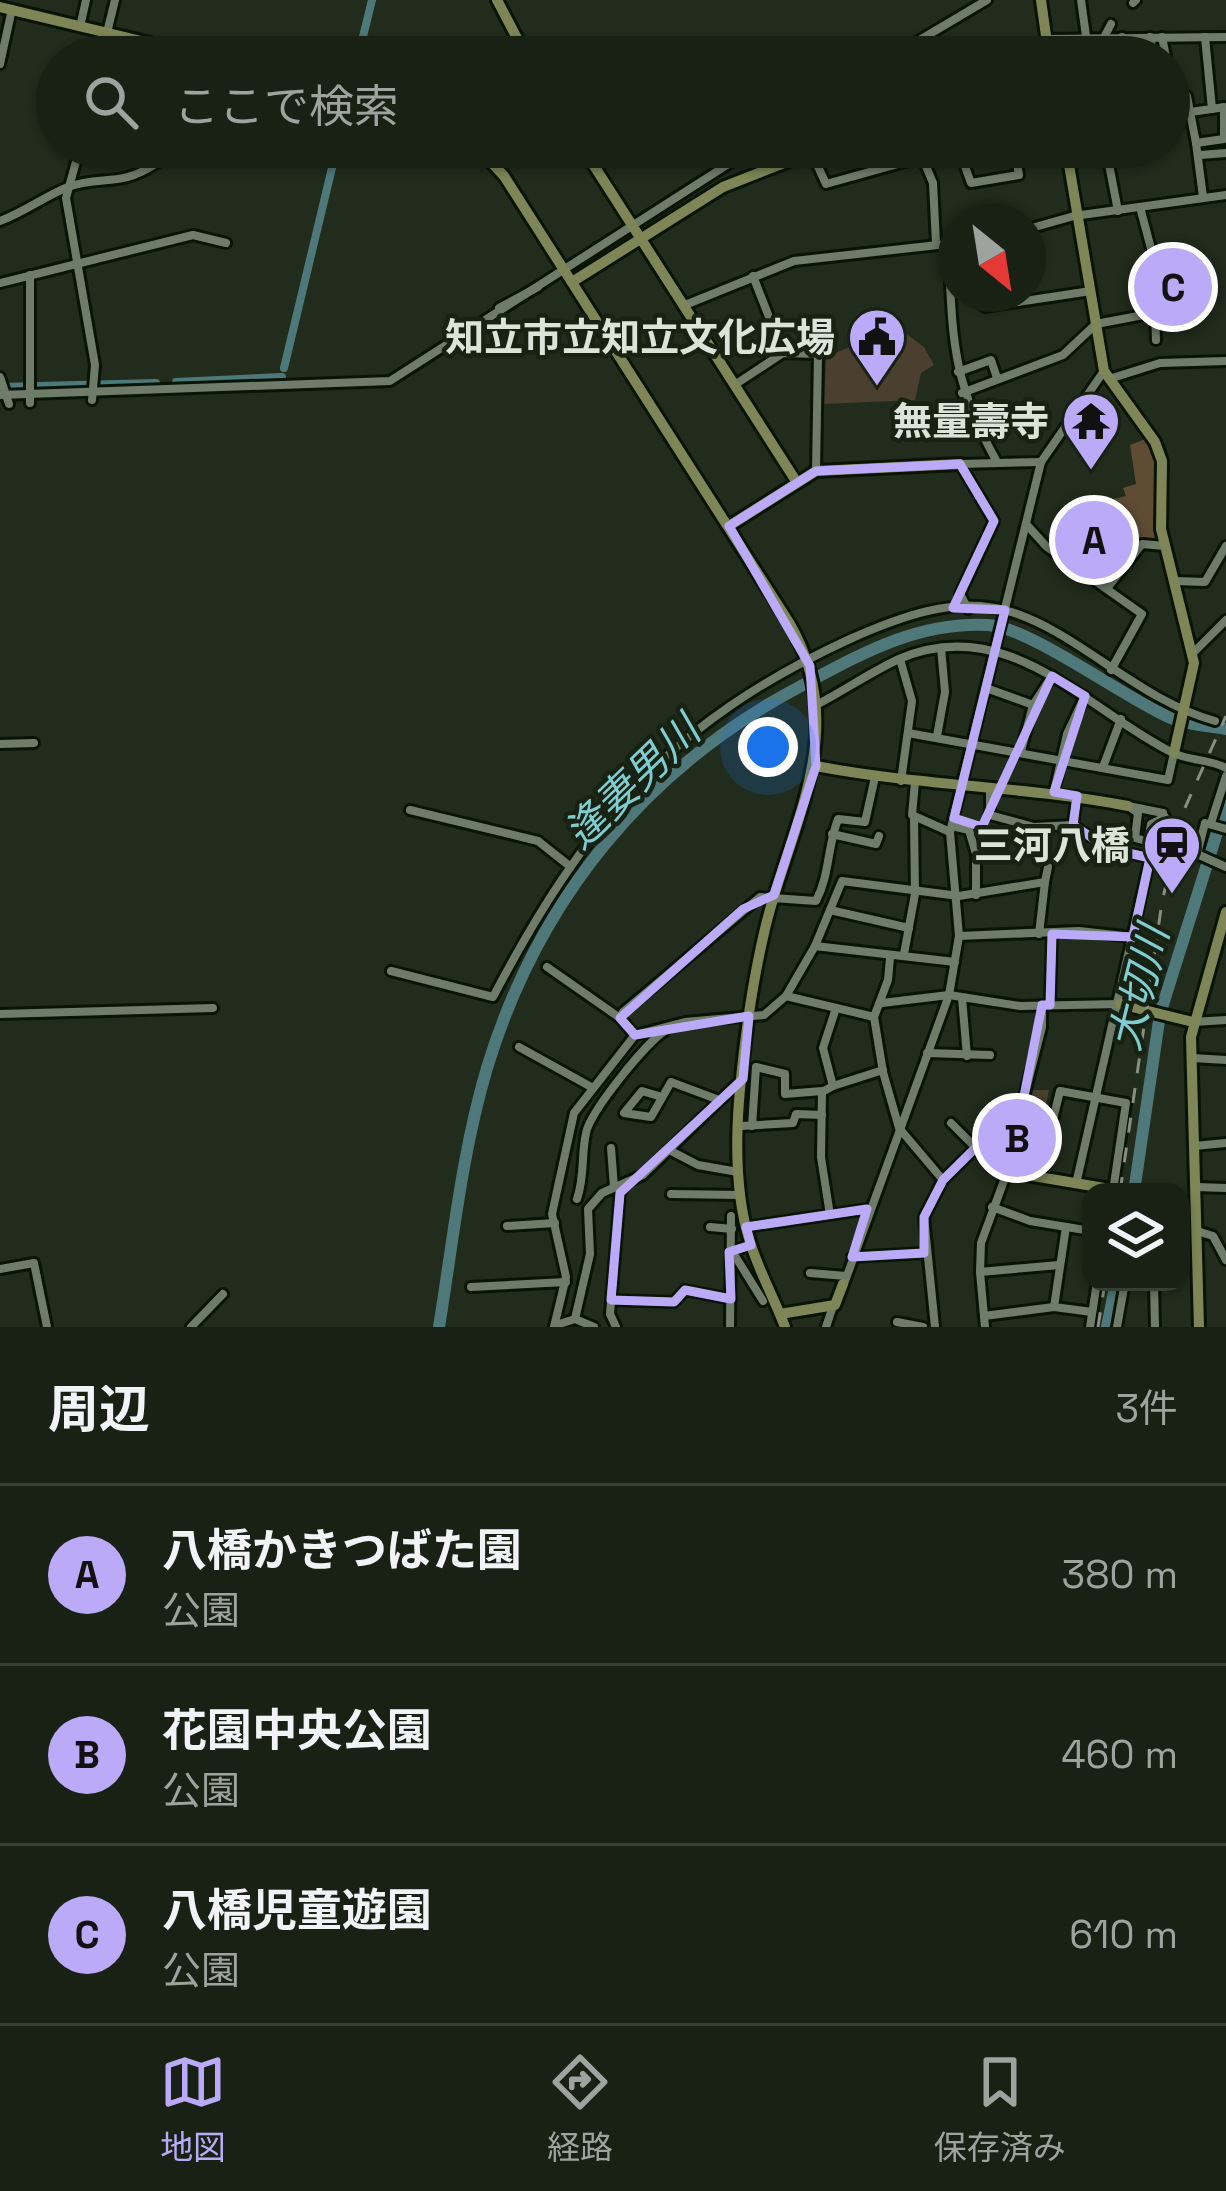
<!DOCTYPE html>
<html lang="ja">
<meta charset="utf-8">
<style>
:root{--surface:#192115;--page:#22291e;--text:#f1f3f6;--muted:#9fa3a0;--line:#373e34;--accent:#baaaf7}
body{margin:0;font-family:"Space Grotesk","Noto Sans JP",sans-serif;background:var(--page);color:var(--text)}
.controls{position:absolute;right:36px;bottom:36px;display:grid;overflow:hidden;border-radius:24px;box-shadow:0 3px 9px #0004}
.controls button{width:108px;height:108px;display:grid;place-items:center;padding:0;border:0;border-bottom:3px solid var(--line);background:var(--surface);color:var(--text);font:60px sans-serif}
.compass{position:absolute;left:938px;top:204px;width:108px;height:108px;border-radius:50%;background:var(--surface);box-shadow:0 3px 9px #0004;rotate:150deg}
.you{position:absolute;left:768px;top:747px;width:42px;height:42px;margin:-30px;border:9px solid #fff;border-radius:50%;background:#1a73e8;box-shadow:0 0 0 18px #1a73e833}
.badge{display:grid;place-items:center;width:78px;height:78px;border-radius:50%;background:var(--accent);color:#111;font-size:39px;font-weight:700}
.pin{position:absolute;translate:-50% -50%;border:6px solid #fff;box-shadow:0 3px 12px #0006}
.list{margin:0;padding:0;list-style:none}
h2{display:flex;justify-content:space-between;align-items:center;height:156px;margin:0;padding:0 48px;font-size:51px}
h2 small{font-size:39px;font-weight:400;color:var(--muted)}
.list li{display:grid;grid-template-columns:78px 1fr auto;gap:36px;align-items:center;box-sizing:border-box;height:180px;padding:0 48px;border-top:3px solid var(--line)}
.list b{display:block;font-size:45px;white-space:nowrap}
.list p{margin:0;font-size:39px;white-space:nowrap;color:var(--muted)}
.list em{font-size:39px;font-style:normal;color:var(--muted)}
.icon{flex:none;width:66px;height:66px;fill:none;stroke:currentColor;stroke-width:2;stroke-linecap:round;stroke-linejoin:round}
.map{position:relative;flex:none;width:1226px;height:1327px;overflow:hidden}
.search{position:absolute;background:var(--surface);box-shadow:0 3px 9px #0004;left:36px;right:36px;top:36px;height:132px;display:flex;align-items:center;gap:30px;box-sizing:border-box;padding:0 42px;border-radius:66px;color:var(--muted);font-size:45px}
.sheet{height:696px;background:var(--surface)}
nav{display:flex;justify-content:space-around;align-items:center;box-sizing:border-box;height:168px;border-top:3px solid var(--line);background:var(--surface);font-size:33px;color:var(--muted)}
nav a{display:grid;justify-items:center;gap:6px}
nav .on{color:var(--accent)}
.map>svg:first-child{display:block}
.green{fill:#4b3f2f}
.forest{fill:#5f4c33}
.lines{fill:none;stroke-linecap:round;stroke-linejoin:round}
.canal{stroke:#4e787a;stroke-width:8}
.river{stroke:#4e787a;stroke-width:12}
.street-casing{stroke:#0a1406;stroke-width:14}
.secondary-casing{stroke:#0a1406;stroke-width:16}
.street{stroke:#6f7c6a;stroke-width:8}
.secondary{stroke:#7e8657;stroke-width:10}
.rail{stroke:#878f83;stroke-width:3;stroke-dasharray:15 15;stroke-linecap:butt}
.marked{fill:none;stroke:#baaaf7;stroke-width:9;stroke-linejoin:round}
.labels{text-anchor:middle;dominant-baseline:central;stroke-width:9;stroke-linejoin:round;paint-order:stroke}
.poi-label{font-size:39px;font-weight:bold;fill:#dce3d9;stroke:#172213;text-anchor:end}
.water-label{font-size:42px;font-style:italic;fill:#80cdd1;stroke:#172213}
</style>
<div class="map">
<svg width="1226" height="1327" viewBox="0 0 1226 1327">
<rect width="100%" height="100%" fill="#212c1c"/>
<!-- green -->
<g class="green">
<polygon points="897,327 924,347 934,365 921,373 915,400 824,404 826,357"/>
<polygon points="1069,507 1136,546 1109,581 1054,549 1072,524 1062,516"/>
<polygon points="1030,1090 1049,1090 1033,1171 985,1147"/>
</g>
<!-- forest -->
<polygon class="forest" points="1148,438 1160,472 1160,543 1136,546 1069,507 1085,499 1096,503 1126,496 1123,488 1136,484 1130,445"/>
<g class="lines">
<!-- canal -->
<g class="canal">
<polyline points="358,57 372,0"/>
<polyline points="284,368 337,147"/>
<polyline points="176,382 282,377"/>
<polyline points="1,387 156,383"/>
</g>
<!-- river -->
<g class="river">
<polyline points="1134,1192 1160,1014 1226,804"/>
<path d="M439 1327C453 1241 462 1152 487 1068 538 900 645 768 801 686 861 654 916 622 987 625 1029 626 1127 700 1173 719 1189 725 1209 726 1226 729"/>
<polyline points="1107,1327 1116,1282"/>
</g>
<!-- street casing -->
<g class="street-casing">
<g id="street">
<polyline points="1081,0 1086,36"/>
<polyline points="1133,3 1136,0"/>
<polyline points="80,27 86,0"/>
<polyline points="1122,37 1122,57"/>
<polyline points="1150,37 1154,57"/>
<polyline points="1162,37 1166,57"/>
<polyline points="1205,37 1212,109 1224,107 1224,139 1196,143 1190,112 1212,109"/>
<polyline points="1047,39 1226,37"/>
<polyline points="101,57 115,0"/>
<polyline points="891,57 987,0"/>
<polyline points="940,57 961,44 966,57"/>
<polyline points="1094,57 1111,24"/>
<polyline points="0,64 12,9"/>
<polyline points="1175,89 1187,96 1190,112"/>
<polyline points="1196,143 1203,197"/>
<polyline points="80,147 66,198 95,365 92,400"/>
<polyline points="809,147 826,184 959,147"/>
<polyline points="918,147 933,183 936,243"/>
<polyline points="958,147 971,183 1019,175 1014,147"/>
<polyline points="1200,155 1226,153"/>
<polyline points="1108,159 1118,211"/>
<polyline points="1140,207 1153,256 1156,340"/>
<path d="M0 221C25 212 45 196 68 187 102 174 118 189 157 163L161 147"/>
<polyline points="1028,229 1074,216 1226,195"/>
<path d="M948 243C953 336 950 378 997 462"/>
<polyline points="753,276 783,353"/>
<polyline points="0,283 193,235 226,243"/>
<polyline points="981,294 985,307 1091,291"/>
<polyline points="685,305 794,261 956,243"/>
<polyline points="499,308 538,287"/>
<polyline points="958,372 991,360 997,378"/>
<polyline points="0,377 9,404"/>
<polyline points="1109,379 1160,363 1226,361"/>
<polyline points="736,384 783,353 818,354 816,470"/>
<polyline points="962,393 1063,355 1096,324 1154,313"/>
<polyline points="0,395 390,381 755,147"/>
<polyline points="30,403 30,275"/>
<polyline points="1026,524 1047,547 1142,614 1111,670"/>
<polyline points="1176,581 1205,582 1226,546"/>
<polyline points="1108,587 1142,544 1165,546"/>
<polyline points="968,609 960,594 994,521 960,464 1041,462"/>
<polyline points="1192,654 1226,620"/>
<polyline points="900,659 912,701 901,781"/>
<polyline points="986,688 1033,705"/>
<path d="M818 704C845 690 871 672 899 659 1008 612 1085 709 1173 753 1190 761 1210 759 1226 768"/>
<polyline points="908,733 1168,780 1174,753"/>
<polyline points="937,736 945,692 941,648"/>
<polyline points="0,744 34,743"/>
<polyline points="1021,751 1033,705 1052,676"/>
<polyline points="1103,767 1121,719"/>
<polyline points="915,782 912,815 950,832"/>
<polyline points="990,787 990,815 1034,827 1073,825 1107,848 1150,858 1076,1184"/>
<polyline points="1054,792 1067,734 1085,696"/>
<polygon points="1128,806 1163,813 1157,844 1135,838 1138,813"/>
<polyline points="410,810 538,841 567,864"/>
<polyline points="1211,823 1226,776"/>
<polyline points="1073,825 1077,796"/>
<polyline points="952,826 969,830 976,854 976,895"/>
<polyline points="1226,829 1205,823 1197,854 1226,867"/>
<polyline points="832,834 876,844 879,836"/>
<polyline points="1148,842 1151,824 1165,817"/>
<polyline points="830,910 909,928"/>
<polyline points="1039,934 1045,882"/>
<polyline points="959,936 1079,931 1133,937"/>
<polyline points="815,946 955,962"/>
<polyline points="904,954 915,894 914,818"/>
<polyline points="890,958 888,980 874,1017 883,1072 899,1128 943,1180"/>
<polyline points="547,967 620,1018"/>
<path d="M391 971 493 997C584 824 669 722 850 639 897 618 956 595 1008 611 1079 632 1136 699 1215 721"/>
<polyline points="786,996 874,1017"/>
<polyline points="962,998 967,1056"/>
<polyline points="882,1003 949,995 1020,1006 1120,1004"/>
<polyline points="1050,1005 1052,934"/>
<polyline points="0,1014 213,1008"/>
<polyline points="1193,1022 1226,1020"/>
<path d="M635 1035 620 1018 623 1012 760 897 816 901C830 874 827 848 838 819L865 822 875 777"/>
<polyline points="519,1047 593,1088"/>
<polyline points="927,1053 990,1055"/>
<polyline points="1192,1058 1226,1060"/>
<polyline points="833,1086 883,1070"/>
<polyline points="662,1097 642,1091 624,1113 651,1117 671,1082 719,1100"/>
<polyline points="951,1123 977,1149"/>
<polyline points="741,1126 793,1123 796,1114 822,1115"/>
<polyline points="752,1126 756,1067 785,1074 785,1094 822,1091"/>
<polyline points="1194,1146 1226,1143"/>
<polyline points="611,1148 614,1187"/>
<polyline points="671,1151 698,1165 738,1172"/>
<polyline points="1009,1167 981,1243 980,1272 1059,1265"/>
<polyline points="1039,1176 1060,1091 1126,1103 1113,1191"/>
<polyline points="1196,1187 1226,1188"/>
<polyline points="671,1194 741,1195"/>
<path d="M577 1199C585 1176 581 1156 586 1133 590 1112 647 1041 665 1031"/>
<polyline points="992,1207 1030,1221 1091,1231"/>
<polyline points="830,1215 821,1157 822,1092 833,1086 823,1048 836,1008"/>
<polyline points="507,1226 555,1223"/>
<polyline points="710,1227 732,1229"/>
<polyline points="746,1227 868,1209"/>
<polyline points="1066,1227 1054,1307 1092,1312"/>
<polyline points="1197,1231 1213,1236 1226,1260"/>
<polyline points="751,1245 732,1251 763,1301"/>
<polyline points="852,1257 924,1253"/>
<polyline points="0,1269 34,1263 47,1327"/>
<polyline points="980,1272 985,1327"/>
<polyline points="810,1273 846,1276"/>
<polyline points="1154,1282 1155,1327"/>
<polyline points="844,1284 949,995 959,936 950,832 1041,462 1104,371"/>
<polyline points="471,1287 566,1282"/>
<polyline points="612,1300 674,1302 685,1290 731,1299"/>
<polyline points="984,1316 1054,1307"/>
<polyline points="575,1319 590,1254 588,1209 602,1193 643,1175 741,1080"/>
<polyline points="897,1322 923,1327"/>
<polyline points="556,1325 575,1319 594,1327"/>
<polyline points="191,1327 223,1294"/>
<polyline points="554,1327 566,1277 552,1214 574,1113 635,1035 685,1022 764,1015 786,996 815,946 842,881 959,896 1045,882 1048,867"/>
<polyline points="616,1327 610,1314 620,1193 627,1182"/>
<polyline points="730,1327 731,1216"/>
<polyline points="826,1327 833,1306"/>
<polyline points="935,1327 924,1217 943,1180 1023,1101 1042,1027 1042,1005"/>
<polyline points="1090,1327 1097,1282"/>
<polyline points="1117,1327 1125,1282"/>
</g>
</g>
<!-- secondary casing -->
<g class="secondary-casing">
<g id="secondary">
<polyline points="497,0 527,57"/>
<polyline points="1041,0 1049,57"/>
<polyline points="0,7 208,57"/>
<path d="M477 147 504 176 790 624C844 718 803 802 774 896 762 934 755 974 749 1013 739 1084 728 1173 750 1242 759 1271 774 1298 785 1327"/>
<polyline points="582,147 796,481"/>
<polyline points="1066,147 1104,371 1155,442 1162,461 1161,529 1194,663 1174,753"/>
<polyline points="572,282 723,187 825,147"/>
<polyline points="729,526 816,471 960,464"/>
<path d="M816 766C920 786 1024 786 1128 806"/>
<polyline points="1120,1004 1193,1022"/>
<polyline points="977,1149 1033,1176 1128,1192"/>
<polyline points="780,1314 835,1305 843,1284"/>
<polyline points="1199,1327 1191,1037 1226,912"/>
</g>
</g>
<!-- street -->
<use href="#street" class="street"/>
<!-- secondary -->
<use href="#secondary" class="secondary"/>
<!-- rail -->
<g class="rail">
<polyline points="1120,1192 1162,902 1184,810 1226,716"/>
<polyline points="1098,1327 1105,1282"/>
</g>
</g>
<!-- marked area -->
<path class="marked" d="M960 464 994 521 953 608 1005 610 954 818 982 827 1052 676 1085 696 1054 792 1077 796 1073 825 1107 848 1150 858 1133 937 1052 934 1050 1005H1042L1023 1101 943 1180 924 1217V1253L852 1257 867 1209 746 1227 751 1245 729 1252 731 1299 685 1290 674 1302 611 1300 620 1193 743 1079 749 1016 635 1035 620 1018 743 909 774 895 816 766 810 666 729 526 816 471Z"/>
<!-- icons -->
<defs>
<g id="civic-pin" transform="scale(3)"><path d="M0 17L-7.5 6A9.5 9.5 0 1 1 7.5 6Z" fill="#baaaf7" stroke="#172213"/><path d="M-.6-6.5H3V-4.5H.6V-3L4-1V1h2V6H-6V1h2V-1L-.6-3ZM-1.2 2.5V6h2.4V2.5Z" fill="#111"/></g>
<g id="temple-pin" transform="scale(3)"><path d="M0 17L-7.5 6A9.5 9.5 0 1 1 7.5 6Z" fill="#baaaf7" stroke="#172213"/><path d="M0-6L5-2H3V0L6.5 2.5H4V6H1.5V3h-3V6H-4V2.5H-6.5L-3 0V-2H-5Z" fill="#111"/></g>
<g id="station-pin" transform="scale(3)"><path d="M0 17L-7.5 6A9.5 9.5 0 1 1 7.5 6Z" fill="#baaaf7" stroke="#172213"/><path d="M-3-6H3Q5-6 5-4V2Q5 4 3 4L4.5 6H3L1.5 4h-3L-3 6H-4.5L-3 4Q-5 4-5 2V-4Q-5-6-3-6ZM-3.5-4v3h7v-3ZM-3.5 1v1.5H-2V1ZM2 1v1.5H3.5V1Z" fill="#111"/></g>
</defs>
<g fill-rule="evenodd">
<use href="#civic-pin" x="877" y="337"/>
<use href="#temple-pin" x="1091" y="421"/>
<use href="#station-pin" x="1172" y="845"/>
</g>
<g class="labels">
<!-- poi labels -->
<g class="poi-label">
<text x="835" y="337">知立市立知立文化広場</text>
<text x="1049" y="421">無量壽寺</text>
<text x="1130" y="845">三河八橋</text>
</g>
<!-- water labels -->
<g class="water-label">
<text transform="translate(632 782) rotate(-44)">逢妻男川</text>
<text transform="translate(1139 988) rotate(-76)">大切川</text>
</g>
</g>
</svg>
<div class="controls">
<button><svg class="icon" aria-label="layers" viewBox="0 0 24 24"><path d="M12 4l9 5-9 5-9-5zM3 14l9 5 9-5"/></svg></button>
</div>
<svg class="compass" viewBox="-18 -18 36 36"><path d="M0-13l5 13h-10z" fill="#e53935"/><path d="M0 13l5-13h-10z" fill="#9fa3a0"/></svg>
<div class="you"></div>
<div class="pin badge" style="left:1094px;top:540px">A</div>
<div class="pin badge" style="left:1017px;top:1138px">B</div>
<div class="pin badge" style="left:1173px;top:287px">C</div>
<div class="search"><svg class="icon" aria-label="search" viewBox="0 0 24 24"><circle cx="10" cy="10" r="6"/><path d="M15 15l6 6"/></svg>ここで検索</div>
</div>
<section class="sheet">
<h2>周辺<small>3件</small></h2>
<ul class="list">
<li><span class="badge">A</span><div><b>八橋かきつばた園</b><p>公園</p></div><em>380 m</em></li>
<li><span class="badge">B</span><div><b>花園中央公園</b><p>公園</p></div><em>460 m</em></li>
<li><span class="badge">C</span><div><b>八橋児童遊園</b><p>公園</p></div><em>610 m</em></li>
</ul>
</section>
<nav>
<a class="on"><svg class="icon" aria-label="map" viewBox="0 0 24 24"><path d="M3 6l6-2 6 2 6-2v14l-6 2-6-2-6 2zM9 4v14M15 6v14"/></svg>地図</a>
<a><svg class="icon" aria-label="directions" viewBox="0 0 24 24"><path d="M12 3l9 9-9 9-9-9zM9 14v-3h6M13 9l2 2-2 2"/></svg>経路</a>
<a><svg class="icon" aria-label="saved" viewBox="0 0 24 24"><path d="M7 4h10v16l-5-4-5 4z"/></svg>保存済み</a>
</nav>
